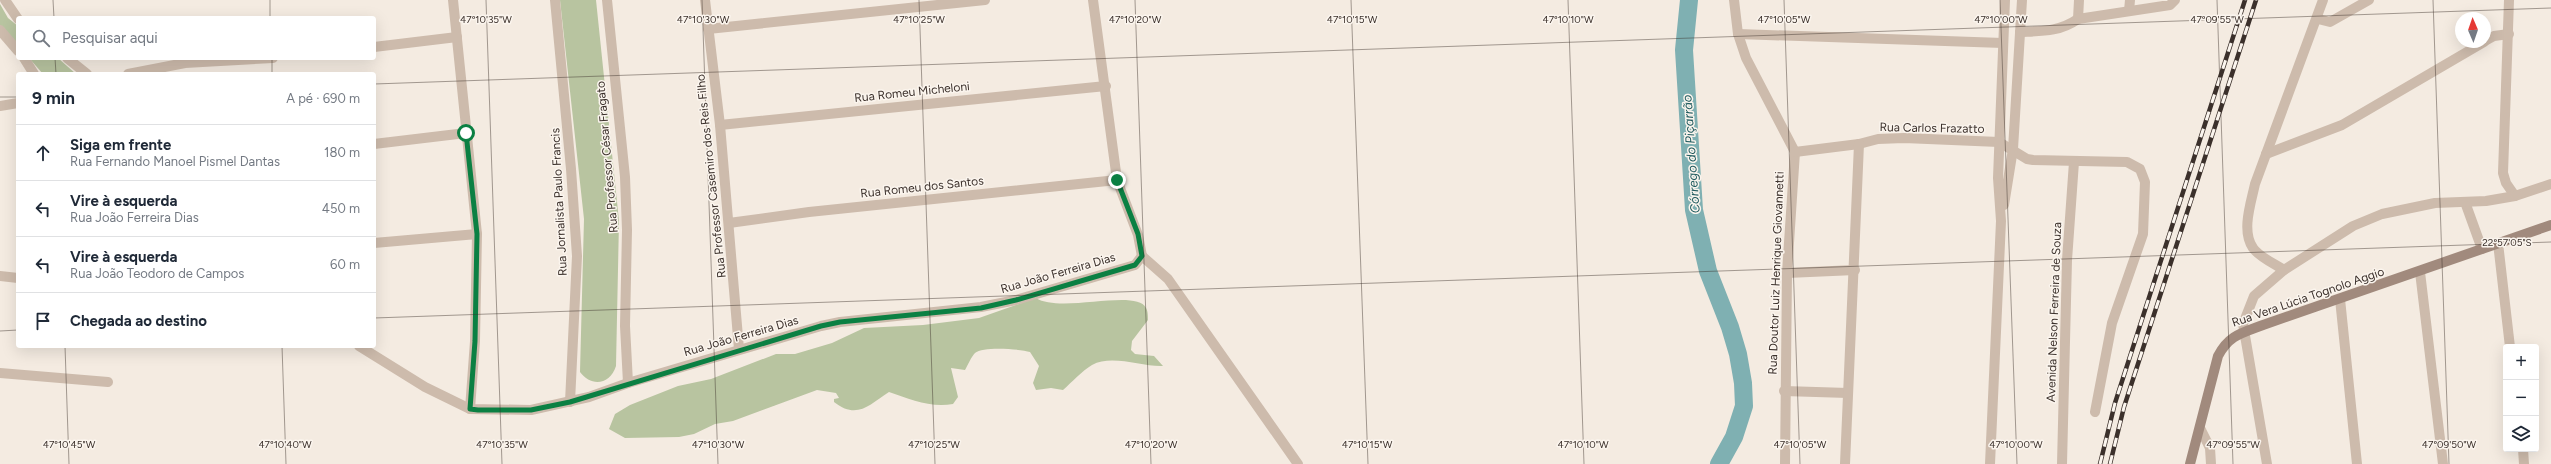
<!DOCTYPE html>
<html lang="pt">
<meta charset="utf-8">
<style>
:root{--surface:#fff;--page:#f2f2f3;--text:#1f2937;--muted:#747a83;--line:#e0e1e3}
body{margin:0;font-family:Figtree,sans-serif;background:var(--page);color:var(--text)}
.controls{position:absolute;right:12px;bottom:12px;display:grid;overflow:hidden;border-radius:4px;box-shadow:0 4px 16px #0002}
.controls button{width:36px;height:36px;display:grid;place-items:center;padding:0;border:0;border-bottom:1px solid var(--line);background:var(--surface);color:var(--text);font:20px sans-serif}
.compass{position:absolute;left:2455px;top:12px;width:36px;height:36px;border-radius:50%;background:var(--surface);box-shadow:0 4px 16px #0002;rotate:358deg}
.stop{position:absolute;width:12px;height:12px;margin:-9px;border:3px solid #0b8043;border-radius:50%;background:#fff}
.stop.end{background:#0b8043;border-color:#fff;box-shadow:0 1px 4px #0008}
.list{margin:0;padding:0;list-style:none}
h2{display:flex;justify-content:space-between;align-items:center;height:52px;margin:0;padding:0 16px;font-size:17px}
h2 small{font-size:13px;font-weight:400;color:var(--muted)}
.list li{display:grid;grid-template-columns:26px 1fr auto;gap:12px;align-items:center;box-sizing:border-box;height:56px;padding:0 16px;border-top:1px solid var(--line)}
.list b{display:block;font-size:15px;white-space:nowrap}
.list p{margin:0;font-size:13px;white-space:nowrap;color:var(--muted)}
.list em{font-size:13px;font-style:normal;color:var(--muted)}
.icon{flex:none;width:22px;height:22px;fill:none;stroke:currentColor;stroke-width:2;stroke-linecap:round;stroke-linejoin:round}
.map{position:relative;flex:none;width:2551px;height:464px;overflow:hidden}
.search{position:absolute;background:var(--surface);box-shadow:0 4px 16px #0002;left:16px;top:16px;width:360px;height:44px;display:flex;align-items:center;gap:10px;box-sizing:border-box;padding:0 14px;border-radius:4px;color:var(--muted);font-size:15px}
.panel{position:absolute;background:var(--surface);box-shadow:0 4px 16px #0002;left:16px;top:72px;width:360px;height:276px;border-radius:4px}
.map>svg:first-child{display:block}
.green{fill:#b8c4a0}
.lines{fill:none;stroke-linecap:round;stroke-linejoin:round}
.river{stroke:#7fb0b2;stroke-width:18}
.street{stroke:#cdbbac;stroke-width:10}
.secondary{stroke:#a18a7d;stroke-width:10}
.rail-casing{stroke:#3b302b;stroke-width:4.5}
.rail{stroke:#fbf5ee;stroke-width:3;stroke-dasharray:9;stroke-linecap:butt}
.route{stroke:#0b8043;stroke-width:5}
.ticks{fill:none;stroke:#3b302b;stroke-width:1;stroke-opacity:0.45}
.labels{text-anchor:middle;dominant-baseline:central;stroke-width:3;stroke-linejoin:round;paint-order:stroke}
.street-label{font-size:12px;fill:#3b302b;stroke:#fbf5ee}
.water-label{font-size:13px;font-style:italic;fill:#1f5a5e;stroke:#fbf5ee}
.ticks-label{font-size:10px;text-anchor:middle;fill:#3b302b;stroke:#fbf5ee;stroke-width:3;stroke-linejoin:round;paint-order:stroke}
</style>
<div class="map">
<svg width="2551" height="464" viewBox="0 0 2551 464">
<rect width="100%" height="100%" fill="#f4ebe1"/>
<!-- green -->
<g class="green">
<path d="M560 0H596L619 221 616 366C610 385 591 387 580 372L584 219Z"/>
<polygon points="0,4 8,18 18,26 18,46 0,25"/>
<polygon points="29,58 58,58 76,74 43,74"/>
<path d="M1036 298C1061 314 1136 288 1146 308 1148 311 1148 317 1148 320L1132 341 1131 350 1135 354 1154 356 1163 366C1142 367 1112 354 1092 365 1082 371 1072 382 1063 390L1051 388 1036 390 1033 383 1039 366 1030 352C1020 349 983 346 975 353 971 357 968 365 965 370L951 368 958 397 953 404C930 408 910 399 889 392 869 405 857 420 834 402V399L839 398 836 393 817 390 733 421 715 424 694 434 679 437 625 438 609 429 615 414 630 405 678 386 711 379 776 354H795L832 343 864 328 923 325 979 318Z"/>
</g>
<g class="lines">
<!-- river -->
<polyline class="river" points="1689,0 1684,50 1694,210 1708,271 1730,327 1738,354 1743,383 1744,406 1734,437 1719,464"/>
<!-- street -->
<g class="street">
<polyline points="5,0 18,19"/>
<polyline points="453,0 477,234 475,341 470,409"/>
<polyline points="555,0 571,169 577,256 570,402"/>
<polyline points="607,0 625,177 627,230 625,326 628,383"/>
<polyline points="705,0 720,125 739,349"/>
<polyline points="1093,0 1117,180 1138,235 1142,256"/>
<polyline points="1734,0 1738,34 1746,58 1795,152 1787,273 1785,464"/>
<polyline points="2509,0 2503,173 2506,183 2515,196"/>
<polyline points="2129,11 2130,0"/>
<polyline points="2078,19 2079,0"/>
<polyline points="2318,19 2330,22 2369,0"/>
<polyline points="708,29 985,0"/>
<polyline points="0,30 18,51"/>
<path d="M2020 32C2042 31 2059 32 2078 19L2170 5 2175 0"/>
<polyline points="1738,34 2003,43"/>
<polyline points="2485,41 2494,36 2509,34"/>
<polyline points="374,47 457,37"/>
<polyline points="24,58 34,74"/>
<polyline points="67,58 87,74"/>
<polyline points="128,74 185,63 273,58"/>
<polyline points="0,106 18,103"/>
<polyline points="720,125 1106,86"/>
<polyline points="374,144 466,133"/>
<polyline points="1795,152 1859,144 1878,139 1904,138 1999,142 2027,159 2033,160 2127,162 2140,169 2145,182 2143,234 2112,323 2095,412"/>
<polyline points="2266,154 2342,125 2484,42"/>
<polyline points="2465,202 2482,249"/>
<polyline points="2004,205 2013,149 2022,0"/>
<polyline points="729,223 809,212 1117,180"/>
<polyline points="374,243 477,234"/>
<polyline points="2498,243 2510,347"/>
<polyline points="1142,256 1168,279 1298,464"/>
<path d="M2284 270C2275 264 2259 257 2253 248 2241 231 2251 203 2255 184L2323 0"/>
<polyline points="2420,272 2443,464"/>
<polyline points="1787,273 1855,270"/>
<polyline points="0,276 18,278"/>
<polyline points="2340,299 2357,464"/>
<polyline points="359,346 425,387 470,409 531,410 589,397 628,383 821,326 840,322 981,307 1016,300 1135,265 1142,256"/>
<polyline points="0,373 108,382"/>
<polyline points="1784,391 1848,393"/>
<polyline points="2200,428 2210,448 2211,464"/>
<polyline points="2523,449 2524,464"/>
<polyline points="1845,464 1859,144"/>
<polyline points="1990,464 2001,221 1998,178 2005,0"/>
<polyline points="2062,464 2067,260 2074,162"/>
<polyline points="2267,464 2243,324 2254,296 2284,270 2353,226 2382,214 2435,203 2486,201 2515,196 2551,184"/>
</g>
<!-- secondary -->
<path class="secondary" d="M2190 464 2218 356C2229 335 2242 333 2263 325L2551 225"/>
<!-- rail casing -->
<g class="rail-casing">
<g id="rail">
<polyline points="2100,464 2115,403 2245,0"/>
<polyline points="2110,464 2124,407 2256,0"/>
</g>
</g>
<!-- rail -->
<use href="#rail" class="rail"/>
</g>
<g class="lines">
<!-- route -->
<polyline class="route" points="466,133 477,234 475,341 470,409 478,410 531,410 570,402 821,326 840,322 981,308 1016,300 1135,265 1142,256 1138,234 1117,180"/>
</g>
<!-- ticks -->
<path class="ticks" d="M53 0 54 18M270 0V18M486 0 502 464M702 0 718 464M919 0 935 464M1135 0 1151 464M1351 0 1368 464M1568 0 1584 464M1784 0 1800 464M2000 0 2017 464M2217 0 2233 464M2433 0 2449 464M55 58 56 74M272 58V74M374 84 2551 8M0 97H18M374 318 2551 242M0 331 18 330M65 346 69 464M282 346 286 464"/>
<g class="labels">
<!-- street labels -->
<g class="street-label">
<text transform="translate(912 92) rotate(-6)">Rua Romeu Micheloni</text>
<text transform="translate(1932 128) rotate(1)">Rua Carlos Frazatto</text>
<text transform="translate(607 157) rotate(-95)">Rua Professor César Fragato</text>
<text transform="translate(711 176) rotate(-96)">Rua Professor Casemiro dos Reis Filho</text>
<text transform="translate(922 187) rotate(-6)">Rua Romeu dos Santos</text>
<text transform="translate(559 202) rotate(-93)">Rua Jornalista Paulo Francis</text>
<text transform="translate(1058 273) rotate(-16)">Rua João Ferreira Dias</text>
<text transform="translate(1776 273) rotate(-88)">Rua Doutor Luiz Henrique Giovannetti</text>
<text transform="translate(2308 297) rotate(-19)">Rua Vera Lúcia Tognolo Aggio</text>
<text transform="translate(2054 312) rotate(-88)">Avenida Nelson Ferreira de Souza</text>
<text transform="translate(741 336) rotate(-16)">Rua João Ferreira Dias</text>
</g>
<!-- water labels -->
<g class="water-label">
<text transform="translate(1691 154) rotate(-94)">Córrego do Piçarrão</text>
</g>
</g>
<g class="ticks-label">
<text x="486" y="23">47°10'35"W</text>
<text x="703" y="23">47°10'30"W</text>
<text x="919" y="23">47°10'25"W</text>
<text x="1135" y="23">47°10'20"W</text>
<text x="1352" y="23">47°10'15"W</text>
<text x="1568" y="23">47°10'10"W</text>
<text x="1784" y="23">47°10'05"W</text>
<text x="2001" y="23">47°10'00"W</text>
<text x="2217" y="23">47°09'55"W</text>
<text x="2507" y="246">22°57'05"S</text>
<text x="69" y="448">47°10'45"W</text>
<text x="285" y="448">47°10'40"W</text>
<text x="502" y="448">47°10'35"W</text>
<text x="718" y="448">47°10'30"W</text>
<text x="934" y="448">47°10'25"W</text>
<text x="1151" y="448">47°10'20"W</text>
<text x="1367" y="448">47°10'15"W</text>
<text x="1583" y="448">47°10'10"W</text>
<text x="1800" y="448">47°10'05"W</text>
<text x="2016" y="448">47°10'00"W</text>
<text x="2233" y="448">47°09'55"W</text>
<text x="2449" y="448">47°09'50"W</text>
</g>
</svg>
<div class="controls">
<button>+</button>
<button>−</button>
<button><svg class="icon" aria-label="layers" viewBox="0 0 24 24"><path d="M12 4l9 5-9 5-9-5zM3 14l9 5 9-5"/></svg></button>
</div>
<svg class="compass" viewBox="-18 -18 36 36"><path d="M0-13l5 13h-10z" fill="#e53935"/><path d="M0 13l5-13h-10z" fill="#747a83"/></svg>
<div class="stop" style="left:466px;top:133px"></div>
<div class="stop end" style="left:1117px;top:180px"></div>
<div class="search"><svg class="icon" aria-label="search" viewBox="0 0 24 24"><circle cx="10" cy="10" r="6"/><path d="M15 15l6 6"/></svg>Pesquisar aqui</div>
<section class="panel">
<h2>9 min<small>A pé · 690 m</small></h2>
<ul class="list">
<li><svg class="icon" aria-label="ahead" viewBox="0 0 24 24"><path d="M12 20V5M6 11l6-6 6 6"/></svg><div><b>Siga em frente</b><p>Rua Fernando Manoel Pismel Dantas</p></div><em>180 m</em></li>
<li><svg class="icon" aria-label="left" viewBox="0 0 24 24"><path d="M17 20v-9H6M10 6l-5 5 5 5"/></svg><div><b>Vire à esquerda</b><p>Rua João Ferreira Dias</p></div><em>450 m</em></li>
<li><svg class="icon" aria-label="left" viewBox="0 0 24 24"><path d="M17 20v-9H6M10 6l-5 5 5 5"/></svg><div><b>Vire à esquerda</b><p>Rua João Teodoro de Campos</p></div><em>60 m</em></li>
<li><svg class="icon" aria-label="arrive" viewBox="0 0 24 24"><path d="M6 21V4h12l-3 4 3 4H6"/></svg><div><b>Chegada ao destino</b></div></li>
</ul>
</section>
</div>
